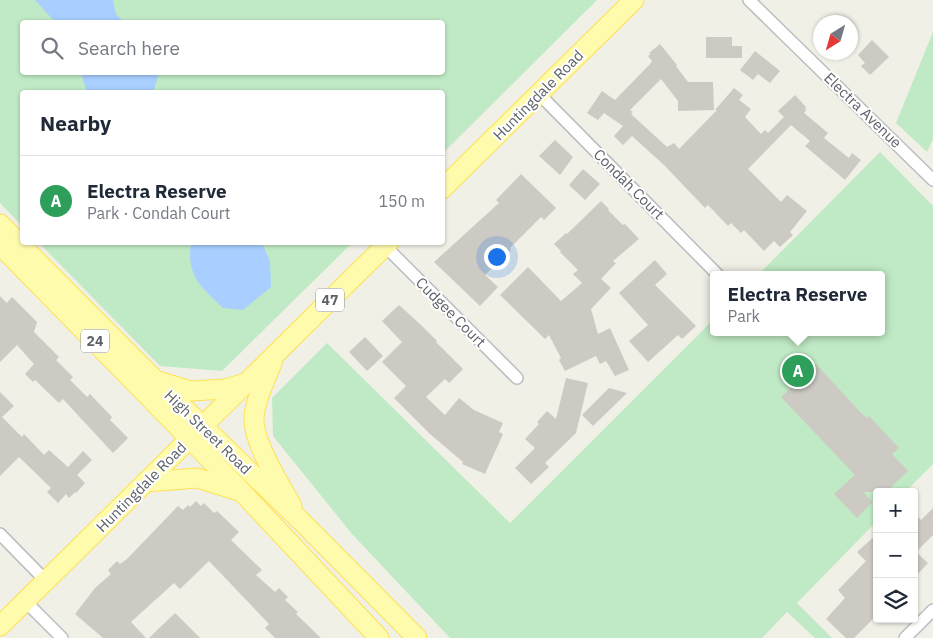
<!DOCTYPE html>
<meta charset="utf-8">
<style>
:root{--surface:#fff;--page:#f6f6f7;--text:#1f2937;--muted:#747a83;--line:#e0e1e3;--accent:#f94c24}
body{margin:0;font-family:"IBM Plex Sans",sans-serif;background:var(--page);color:var(--text)}
.controls{position:absolute;right:15px;bottom:15px;display:grid;overflow:hidden;border-radius:5px;box-shadow:0 1px 4px #0004}
.controls button{width:45px;height:45px;display:grid;place-items:center;padding:0;border:0;border-bottom:1px solid var(--line);background:var(--surface);color:var(--text);font:25px sans-serif}
.compass{position:absolute;left:813px;top:15px;width:45px;height:45px;border-radius:50%;background:var(--surface);box-shadow:0 1px 4px #0004;rotate:217deg}
.you{position:absolute;left:496px;top:256px;width:18px;height:18px;margin:-12px;border:4px solid #fff;border-radius:50%;background:#1a73e8;box-shadow:0 0 0 8px #1a73e833}
.badge{display:grid;place-items:center;width:32px;height:32px;border-radius:50%;background:var(--accent);color:#fff;font-size:16px;font-weight:700}
.pin{position:absolute;translate:-50% -50%;border:2px solid #fff;box-shadow:0 1px 5px #0006}
.popup{position:absolute;left:710px;top:271px;width:175px;height:65px;box-sizing:border-box;display:grid;place-content:center;border-radius:5px;background:var(--surface);filter:drop-shadow(0 1px 4px #0005);font-size:16px;white-space:nowrap;color:var(--muted)}
.popup b{font-size:19px;color:var(--text)}
.popup::after{content:'';position:absolute;left:50%;top:100%;margin-left:-10px;border:10px solid transparent;border-top-color:var(--surface)}
.list{margin:0;padding:0;list-style:none}
h2{display:flex;justify-content:space-between;align-items:center;height:65px;margin:0;padding:0 20px;font-size:21px}
h2 small{font-size:16px;font-weight:400;color:var(--muted)}
.list li{display:grid;grid-template-columns:32px 1fr auto;gap:15px;align-items:center;box-sizing:border-box;height:90px;padding:0 20px;border-top:1px solid var(--line)}
.list b{display:block;font-size:19px;white-space:nowrap}
.list p{margin:0;font-size:16px;white-space:nowrap;color:var(--muted)}
.list em{font-size:16px;font-style:normal;color:var(--muted)}
.icon{flex:none;width:28px;height:28px;fill:none;stroke:currentColor;stroke-width:2;stroke-linecap:round;stroke-linejoin:round}
.map{position:relative;flex:none;width:933px;height:638px;overflow:hidden}
.search{position:absolute;background:var(--surface);box-shadow:0 1px 4px #0004;left:20px;top:20px;width:425px;height:55px;display:flex;align-items:center;gap:12px;box-sizing:border-box;padding:0 18px;border-radius:5px;color:var(--muted);font-size:19px}
.panel{position:absolute;background:var(--surface);box-shadow:0 1px 4px #0004;left:20px;top:90px;width:425px;height:155px;border-radius:5px}
.map>svg:first-child{display:block}
.green{fill:#c0eac5;fill-rule:evenodd}
.water{fill:#a8cfff}
.building{fill:#cccac3}
.lines{fill:none;stroke-linecap:round;stroke-linejoin:round}
.minor-casing{stroke:#babdc2;stroke-width:14}
.primary-casing{stroke:#fee152;stroke-width:21}
.minor{stroke:#fff;stroke-width:11}
.primary{stroke:#fffbad;stroke-width:19}
.labels{text-anchor:middle;dominant-baseline:central;stroke-width:4;stroke-linejoin:round;paint-order:stroke}
.shield{fill:#fff;stroke:#8e9095;stroke-width:1}
.shield-label{font-size:14px;font-weight:bold;fill:#5d6168}
.street-label{font-size:15px;fill:#5d6168;stroke:#fff}
</style>
<div class="map">
<svg width="933" height="638" viewBox="0 0 933 638">
<rect width="100%" height="100%" fill="#f1f0e6"/>
<!-- green -->
<g class="green">
<path d="M0 0H597L443 153 442 92H22V226L0 203ZM22 22H442V72H22Z"/>
<polygon points="933,32 933,139 927,152 896,123"/>
<polygon points="880,152 933,206 933,464 905,492 877,492 877,521 797,603 832,638 815,638 787,612 762,638 450,638 352,534 273,436 272,398 327,343 510,523 714,319 714,332 882,332 882,275 758,275"/>
<polygon points="39,243 352,243 222,371 160,366"/>
</g>
<!-- water -->
<g class="water">
<polygon points="35,0 113,0 116,14 124,22 55,22"/>
<polygon points="81,73 81,72 159,73 154,90 156,92 87,92"/>
<path d="M191 243H262L270 261 271 287 243 310 223 308C201 287 186 276 191 243Z"/>
</g>
<!-- building -->
<g class="building">
<polygon points="706,37 732,37 732,46 742,46 742,58 706,58"/>
<polygon points="872,40 889,57 870,75 861,66 865,63 858,55"/>
<polygon points="660,44 677,65 676,66 688,82 713,82 714,110 678,111 678,101 661,79 630,110 633,112 631,114 667,147 674,143 679,149 717,110 715,110 734,88 743,95 739,100 751,109 745,117 761,134 765,130 768,133 784,117 778,111 795,95 806,107 805,108 806,110 804,113 828,133 824,138 849,158 852,153 861,160 845,180 805,146 810,141 791,125 748,169 781,202 787,195 807,211 790,232 793,235 780,247 774,241 764,251 744,230 741,233 731,223 728,226 708,205 705,208 664,165 632,136 623,145 614,136 623,126 604,113 598,120 587,113 602,91 615,100 650,64 652,61 648,56 651,54 649,53"/>
<polygon points="755,51 780,71 770,83 758,74 753,80 740,70"/>
<polygon points="555,140 573,157 560,175 539,156"/>
<polygon points="583,169 600,184 585,200 569,185"/>
<polygon points="521,174 556,208 544,220 541,217 510,248 511,250 485,275 498,287 480,306 434,262 499,203 496,200"/>
<polygon points="601,201 609,209 608,210 623,225 625,224 639,239 613,261 616,263 601,279 611,288 591,309 598,334 610,328 629,370 615,376 606,361 600,364 596,356 565,371 559,360 561,358 549,335 545,339 500,295 528,267 561,301 582,283 573,274 578,270 560,252 561,251 554,244 566,233 567,234"/>
<polygon points="655,260 667,274 655,285 696,326 682,339 678,335 648,362 629,341 648,325 619,293"/>
<polygon points="0,296 7,303 12,297 37,322 34,332 59,357 56,360 73,377 70,380 87,397 90,394 112,417 110,420 128,438 113,453 63,399 59,403 35,380 33,382 25,374 34,364 17,345 0,362"/>
<polygon points="399,305 420,324 437,341 436,342 463,369 449,383 445,379 426,397 445,415 459,398 474,410 503,423 499,432 503,434 485,474 462,464 463,462 430,434 394,398 406,386 382,362 402,342 382,321"/>
<polygon points="365,337 383,356 367,371 349,352"/>
<polygon points="816,364 860,412 867,418 869,416 899,448 892,454 908,471 886,492 863,492 873,502 857,518 834,494 855,475 781,397"/>
<polygon points="566,378 588,383 576,433 545,463 549,467 531,484 515,468 535,448 525,439 539,424 537,422 547,411 556,419"/>
<polygon points="609,388 627,393 593,426 582,415"/>
<polygon points="0,392 14,406 2,417 22,437 24,434 44,455 49,450 68,467 83,451 92,460 77,475 85,483 76,493 75,492 69,498 66,494 58,503 47,492 51,488 19,457 0,476"/>
<polygon points="196,501 201,506 204,503 214,513 217,511 239,532 231,540 262,570 256,575 275,592 279,588 288,597 285,600 298,612 296,614 321,638 275,638 265,628 269,624 209,561 180,589 174,583 131,622 146,638 103,638 75,614 95,588 111,574 108,570 117,561 120,564 127,559 178,506 183,510 188,505 190,507"/>
<polygon points="933,508 933,535 916,552 928,563 914,578 914,513 921,520"/>
<polygon points="877,534 877,615 854,638 846,638 826,619 845,598 838,590 866,561 857,552"/>
<polygon points="175,613 200,638 149,638"/>
</g>
<g class="lines">
<!-- minor casing -->
<g class="minor-casing">
<g id="minor">
<polyline points="749,0 933,180"/>
<polyline points="539,94 718,275"/>
<polyline points="385,246 517,378"/>
<polyline points="0,534 46,581"/>
<polyline points="25,601 62,638"/>
<polyline points="905,638 933,610"/>
</g>
</g>
<!-- primary casing -->
<g class="primary-casing">
<g id="primary">
<polyline points="442,189 634,0"/>
<polyline points="0,224 155,380 302,522 417,638"/>
<polyline points="0,245 242,492 379,638"/>
<path d="M272 363C266 378 254 403 254 418 253 442 280 485 292 506"/>
<polyline points="158,381 191,391 225,389 246,383"/>
<polyline points="146,482 197,478 239,491"/>
<polyline points="0,626 389,242"/>
</g>
</g>
<!-- minor -->
<use href="#minor" class="minor"/>
<!-- primary -->
<use href="#primary" class="primary"/>
</g>
<g class="labels">
<!-- shield labels -->
<g class="shield">
<rect x="316" y="288.5" width="28" height="23" rx="4"/>
<rect x="81" y="329.5" width="28" height="23" rx="4"/>
</g>
<g class="shield-label">
<text x="330" y="300">47</text>
<text x="95" y="341">24</text>
</g>
<!-- street labels -->
<g class="street-label">
<text transform="translate(538 95) rotate(-45)">Huntingdale Road</text>
<text transform="translate(863 110) rotate(44)">Electra Avenue</text>
<text transform="translate(629 184) rotate(45)">Condah Court</text>
<text transform="translate(451 312) rotate(45)">Cudgee Court</text>
<text transform="translate(208 432) rotate(44)">High Street Road</text>
<text transform="translate(141 487) rotate(-45)">Huntingdale Road</text>
</g>
</g>
</svg>
<div class="controls">
<button>+</button>
<button>−</button>
<button><svg class="icon" aria-label="layers" viewBox="0 0 24 24"><path d="M12 4l9 5-9 5-9-5zM3 14l9 5 9-5"/></svg></button>
</div>
<svg class="compass" viewBox="-18 -18 36 36"><path d="M0-13l5 13h-10z" fill="#e53935"/><path d="M0 13l5-13h-10z" fill="#747a83"/></svg>
<div class="you"></div>
<div class="pin badge" style="left:798px;top:371px;background:#2e9e5b">A</div>
<div class="popup"><b>Electra Reserve</b>Park</div>
<div class="search"><svg class="icon" aria-label="search" viewBox="0 0 24 24"><circle cx="10" cy="10" r="6"/><path d="M15 15l6 6"/></svg>Search here</div>
<section class="panel">
<h2>Nearby<small></small></h2>
<ul class="list">
<li><span class="badge" style="background:#2e9e5b">A</span><div><b>Electra Reserve</b><p>Park · Condah Court</p></div><em>150 m</em></li>
</ul>
</section>
</div>
